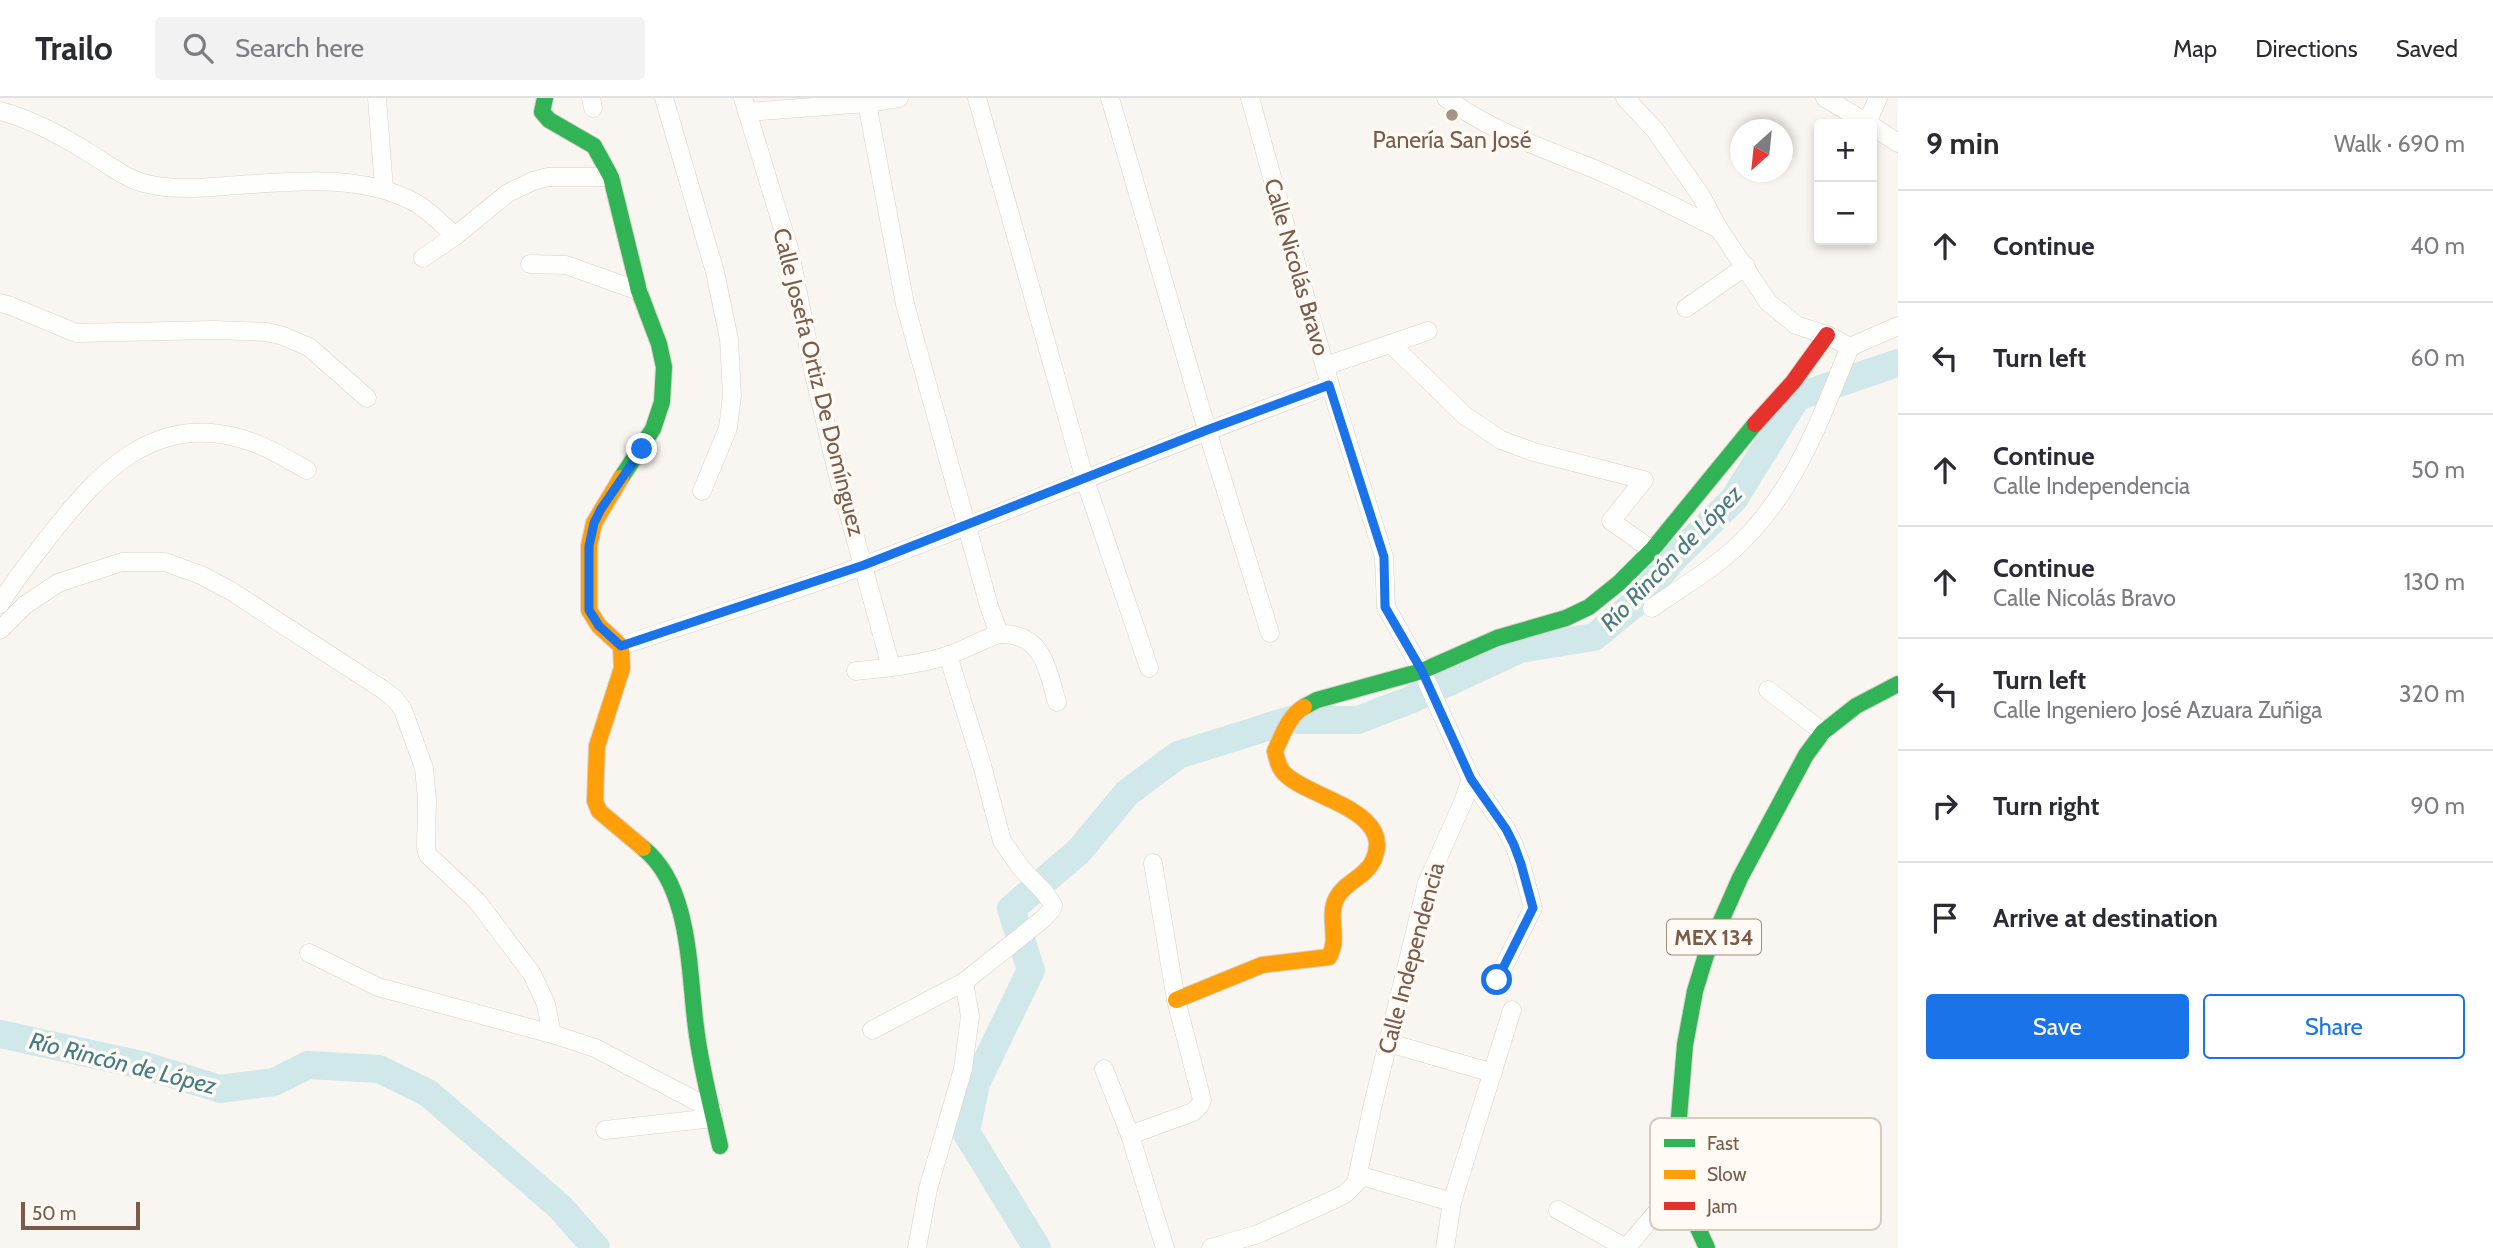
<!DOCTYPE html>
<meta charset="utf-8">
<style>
:root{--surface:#fff;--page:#f2f2f3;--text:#2b2b33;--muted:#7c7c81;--line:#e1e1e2;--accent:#1a73e8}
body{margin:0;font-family:Cabin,sans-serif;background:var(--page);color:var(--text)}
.controls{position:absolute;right:21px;top:21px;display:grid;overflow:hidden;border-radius:7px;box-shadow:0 4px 10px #0003}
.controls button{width:63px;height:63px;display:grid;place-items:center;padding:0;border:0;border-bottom:2px solid var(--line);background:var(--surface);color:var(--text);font:35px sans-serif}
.compass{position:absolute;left:1730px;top:21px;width:63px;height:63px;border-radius:50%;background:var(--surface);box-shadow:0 4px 10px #0003;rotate:207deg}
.scale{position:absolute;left:21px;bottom:18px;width:119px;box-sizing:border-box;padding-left:7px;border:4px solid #7a5c4d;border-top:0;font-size:19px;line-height:24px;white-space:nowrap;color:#7a5c4d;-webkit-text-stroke:5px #fffaf3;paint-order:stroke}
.stop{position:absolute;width:21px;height:21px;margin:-16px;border:5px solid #1a73e8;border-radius:50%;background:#fff}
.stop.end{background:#1a73e8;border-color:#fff;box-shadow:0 2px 7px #0008}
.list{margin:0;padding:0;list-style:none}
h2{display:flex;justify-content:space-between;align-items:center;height:91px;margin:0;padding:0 28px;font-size:30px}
h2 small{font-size:23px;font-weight:400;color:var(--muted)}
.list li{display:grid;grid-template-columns:46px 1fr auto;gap:21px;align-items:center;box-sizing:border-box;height:112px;padding:0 28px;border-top:2px solid var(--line)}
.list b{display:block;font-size:26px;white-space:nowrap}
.list p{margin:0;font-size:23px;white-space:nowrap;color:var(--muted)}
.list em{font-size:23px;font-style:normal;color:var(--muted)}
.actions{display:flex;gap:14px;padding:21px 28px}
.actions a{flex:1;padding:16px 0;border:2px solid var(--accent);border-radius:7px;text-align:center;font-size:24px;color:var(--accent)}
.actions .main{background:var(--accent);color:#fff}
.icon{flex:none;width:38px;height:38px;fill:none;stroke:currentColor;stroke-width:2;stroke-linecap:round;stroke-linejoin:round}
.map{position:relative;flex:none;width:1898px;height:1150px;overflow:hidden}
header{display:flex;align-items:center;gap:42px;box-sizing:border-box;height:98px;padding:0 35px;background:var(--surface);border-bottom:2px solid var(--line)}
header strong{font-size:33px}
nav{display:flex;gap:38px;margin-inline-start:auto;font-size:24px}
.search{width:490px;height:63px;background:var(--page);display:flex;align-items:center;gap:18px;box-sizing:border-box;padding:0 24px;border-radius:7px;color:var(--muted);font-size:26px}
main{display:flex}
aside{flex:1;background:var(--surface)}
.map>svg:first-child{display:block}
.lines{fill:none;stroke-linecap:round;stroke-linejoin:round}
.river{stroke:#d0e8ea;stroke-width:28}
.street-casing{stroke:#d7d1cb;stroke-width:19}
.fast-casing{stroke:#d9d2cb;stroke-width:18}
.slow-casing{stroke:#d9d2cb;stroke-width:18}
.jam-casing{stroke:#d9d2cb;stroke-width:18}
.street{stroke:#fefefd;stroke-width:18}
.fast{stroke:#30b455;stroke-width:16}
.slow{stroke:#ff9f0a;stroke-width:16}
.jam{stroke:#e5322d;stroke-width:16}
.route{stroke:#1a73e8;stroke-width:9}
.poi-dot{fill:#a69286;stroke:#fffaf3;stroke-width:2.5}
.labels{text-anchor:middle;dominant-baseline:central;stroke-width:7;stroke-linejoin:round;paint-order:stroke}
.shield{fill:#fffaf3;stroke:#a28b7f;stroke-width:2}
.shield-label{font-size:21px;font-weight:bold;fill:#7a5c4d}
.poi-label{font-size:23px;fill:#7a5c4d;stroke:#fffaf3}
.street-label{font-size:23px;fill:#7a5c4d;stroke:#fffaf3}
.water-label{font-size:24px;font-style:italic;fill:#437c86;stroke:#fffaf3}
.key{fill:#fffaf3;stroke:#d7cbc1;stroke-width:2}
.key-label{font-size:19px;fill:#7a5c4d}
</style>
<header>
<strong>Trailo</strong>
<div class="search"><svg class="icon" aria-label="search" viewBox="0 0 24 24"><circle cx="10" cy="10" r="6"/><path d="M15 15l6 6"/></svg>Search here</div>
<nav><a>Map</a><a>Directions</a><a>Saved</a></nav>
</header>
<main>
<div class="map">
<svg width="1898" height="1150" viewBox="0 0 1898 1150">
<rect width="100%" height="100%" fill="#f9f5f0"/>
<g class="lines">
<!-- river -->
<g class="river">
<polyline points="0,936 146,968 220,991 274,984 308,967 379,971 428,995 560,1109 596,1150"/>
<polyline points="1037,1150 966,1034 976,985 1031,872 1011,811 1079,753 1127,695 1178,657 1290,622 1358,622 1410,602 1520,551 1594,539 1634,506 1677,457 1734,401 1797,299 1898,265"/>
</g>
<!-- street casing -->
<g class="street-casing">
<g id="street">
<polyline points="377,0 384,91"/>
<polyline points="591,0 593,10"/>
<polyline points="664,0 715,174 729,241 732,298 728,330 702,393"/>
<polyline points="743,0 790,154 813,272 837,374 891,569"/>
<polyline points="977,0 1085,382 1149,570"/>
<polyline points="1110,0 1207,332 1270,535"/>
<polyline points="1250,0 1330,287 1384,459 1386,509 1422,573 1471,681 1506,731 1514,747 1521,766 1533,810 1497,882"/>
<path d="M1446 0C1492 34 1545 51 1597 72 1638 90 1679 111 1719 131"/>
<polyline points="1625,0 1655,32 1701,98 1719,131 1768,204 1796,227 1827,237 1850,249 1898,228"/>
<polyline points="1825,0 1869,26"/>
<polyline points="867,5 905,206 989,508 999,536"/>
<path d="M0 13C33 22 62 38 91 56 109 67 126 81 147 86 173 92 200 90 226 88 288 84 357 74 414 104 430 113 442 126 455 138"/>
<polyline points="747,14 867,5 899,0"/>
<polyline points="1867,25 1878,0"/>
<polyline points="1872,28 1898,45"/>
<polyline points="423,160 455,138 508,95 533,83 548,79 611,79"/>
<polyline points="530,166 566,167 639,193"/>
<polyline points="0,205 11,208 76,235 215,232 267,234 283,238 309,249 367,300"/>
<polyline points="1686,210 1746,168"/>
<polyline points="1391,246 1464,317 1501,342 1534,354 1644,382 1611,423 1652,452"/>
<polyline points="1325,268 1428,233"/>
<path d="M0 506C15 481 33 459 51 436 99 375 153 316 239 340 263 346 285 360 307 372"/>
<path d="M1652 510C1676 493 1703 477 1726 458 1792 403 1818 326 1850 249"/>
<polyline points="0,532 25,507 58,485 122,464 165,464 201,477 231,493 382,591 395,601 403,612 424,670 427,702 426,751 428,757 477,803 532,876 546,906 552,936"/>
<path d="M621 548C703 520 787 496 868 466 1023 408 1175 343 1330 287"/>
<path d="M856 573C886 570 917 567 946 558 963 553 979 543 996 537 1001 535 1007 536 1012 537 1045 542 1049 578 1057 604"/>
<polyline points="1768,592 1823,634"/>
<polyline points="309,855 378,889 552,936 595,950 713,1012"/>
<polyline points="872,932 964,884"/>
<polyline points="1389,945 1493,975"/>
<polyline points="1104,971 1130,1037 1165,1150"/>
<polyline points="605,1032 713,1020"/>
<polyline points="1130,1037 1193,1014 1200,1007 1202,1002 1176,902 1153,765"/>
<polyline points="1358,1077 1452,1104"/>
<polyline points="1558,1112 1626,1150"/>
<polyline points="917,1150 928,1091 963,971 970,918 964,884 1043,821 1052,811 1053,807 1045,795 1021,770 1002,743 982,667 948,557"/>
<polyline points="1211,1150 1258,1136 1335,1101 1345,1096 1356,1085 1373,1006 1427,785 1463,704 1471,681"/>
<polyline points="1445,1150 1452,1104 1512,912"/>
<polyline points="1626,1150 1679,1088"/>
</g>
</g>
<!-- fast casing -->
<g class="fast-casing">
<g id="fast">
<polyline points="545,0 542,14 549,22 594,48 611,79 639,193 659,246 664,269 662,304 653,331 621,380"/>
<polyline points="1304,609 1317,602 1422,573 1497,540 1566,520 1589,509 1619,485 1652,452 1755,326"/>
<path d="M643 750C693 790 688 878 697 937 702 974 712 1011 720 1048"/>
<polyline points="1707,1150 1679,1088 1676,1055 1685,947 1695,893 1706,857 1740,780 1806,657 1823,634 1856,608 1898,586"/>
</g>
</g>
<!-- slow casing -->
<g class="slow-casing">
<g id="slow">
<polyline points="621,380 594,425 589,448 589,512 599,528 621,548 622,570 597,648 595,703 599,713 643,750"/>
<path d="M1176 902 1262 867 1329 859C1340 840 1327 820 1336 801 1344 784 1365 780 1373 763 1396 713 1312 701 1286 677 1279 671 1277 662 1275 653 1282 638 1289 617 1304 609"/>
</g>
</g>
<!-- jam casing -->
<g class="jam-casing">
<polyline id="jam" points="1755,326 1793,284 1827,237"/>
</g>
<!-- street -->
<use href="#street" class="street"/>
<!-- fast -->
<use href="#fast" class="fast"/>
<!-- slow -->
<use href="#slow" class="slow"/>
<!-- jam -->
<use href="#jam" class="jam"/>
</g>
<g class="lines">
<!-- route -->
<polyline class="route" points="642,351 601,411 594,425 589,448 589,512 599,528 621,548 864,467 1207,332 1329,287 1384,459 1385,509 1422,573 1471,681 1506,731 1514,747 1521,766 1533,810 1497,882"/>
</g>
<!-- markers -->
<circle class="poi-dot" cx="1452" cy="17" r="7"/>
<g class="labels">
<!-- shield labels -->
<rect class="shield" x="1667" y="821.5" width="94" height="35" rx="5"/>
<g class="shield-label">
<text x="1714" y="839">MEX 134</text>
</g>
<!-- poi labels -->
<g class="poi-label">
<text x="1452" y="42">Panería San José</text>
</g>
<!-- street labels -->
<g class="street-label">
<text transform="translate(1297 169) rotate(74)">Calle Nicolás Bravo</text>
<text transform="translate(819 284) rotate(76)">Calle Josefa Ortiz De Domínguez</text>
<text transform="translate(1411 860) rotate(-75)">Calle Independencia</text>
</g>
<!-- water labels -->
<g class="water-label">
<text transform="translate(1671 460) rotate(-46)">Río Rincón de López</text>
<text transform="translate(123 965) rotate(14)">Río Rincón de López</text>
</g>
</g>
<!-- legend -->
<rect x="1650" y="1020" width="231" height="112" rx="10" class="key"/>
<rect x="1664" y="1041" width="31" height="8" fill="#30b455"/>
<rect x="1664" y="1072" width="31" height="9" fill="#ff9f0a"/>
<rect x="1664" y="1104" width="31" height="8" fill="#e5322d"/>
<g class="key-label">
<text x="1707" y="1052">Fast</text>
<text x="1707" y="1083">Slow</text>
<text x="1707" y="1115">Jam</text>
</g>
</svg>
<div class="controls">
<button>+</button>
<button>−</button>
</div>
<svg class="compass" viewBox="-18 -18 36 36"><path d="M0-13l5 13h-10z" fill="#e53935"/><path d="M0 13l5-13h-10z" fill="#7c7c81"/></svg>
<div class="scale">50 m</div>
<div class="stop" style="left:1497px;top:882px"></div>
<div class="stop end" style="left:642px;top:351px"></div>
</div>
<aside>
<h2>9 min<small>Walk · 690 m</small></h2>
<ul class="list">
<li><svg class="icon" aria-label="ahead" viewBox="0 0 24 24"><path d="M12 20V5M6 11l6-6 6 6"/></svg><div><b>Continue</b></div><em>40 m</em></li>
<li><svg class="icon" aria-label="left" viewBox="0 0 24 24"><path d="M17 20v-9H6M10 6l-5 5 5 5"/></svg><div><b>Turn left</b></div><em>60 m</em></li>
<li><svg class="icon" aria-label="ahead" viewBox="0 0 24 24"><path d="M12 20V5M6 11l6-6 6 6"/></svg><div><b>Continue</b><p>Calle Independencia</p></div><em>50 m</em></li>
<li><svg class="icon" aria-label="ahead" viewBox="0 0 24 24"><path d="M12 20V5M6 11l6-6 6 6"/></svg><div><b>Continue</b><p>Calle Nicolás Bravo</p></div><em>130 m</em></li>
<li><svg class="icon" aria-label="left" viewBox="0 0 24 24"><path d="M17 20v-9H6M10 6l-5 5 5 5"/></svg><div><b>Turn left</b><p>Calle Ingeniero José Azuara Zuñiga</p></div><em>320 m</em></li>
<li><svg class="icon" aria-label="right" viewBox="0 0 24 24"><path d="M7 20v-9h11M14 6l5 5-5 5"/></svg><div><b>Turn right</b></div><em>90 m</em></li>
<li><svg class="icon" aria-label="arrive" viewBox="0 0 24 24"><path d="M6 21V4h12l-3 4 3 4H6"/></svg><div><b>Arrive at destination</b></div></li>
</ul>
<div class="actions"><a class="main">Save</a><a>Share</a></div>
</aside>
</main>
